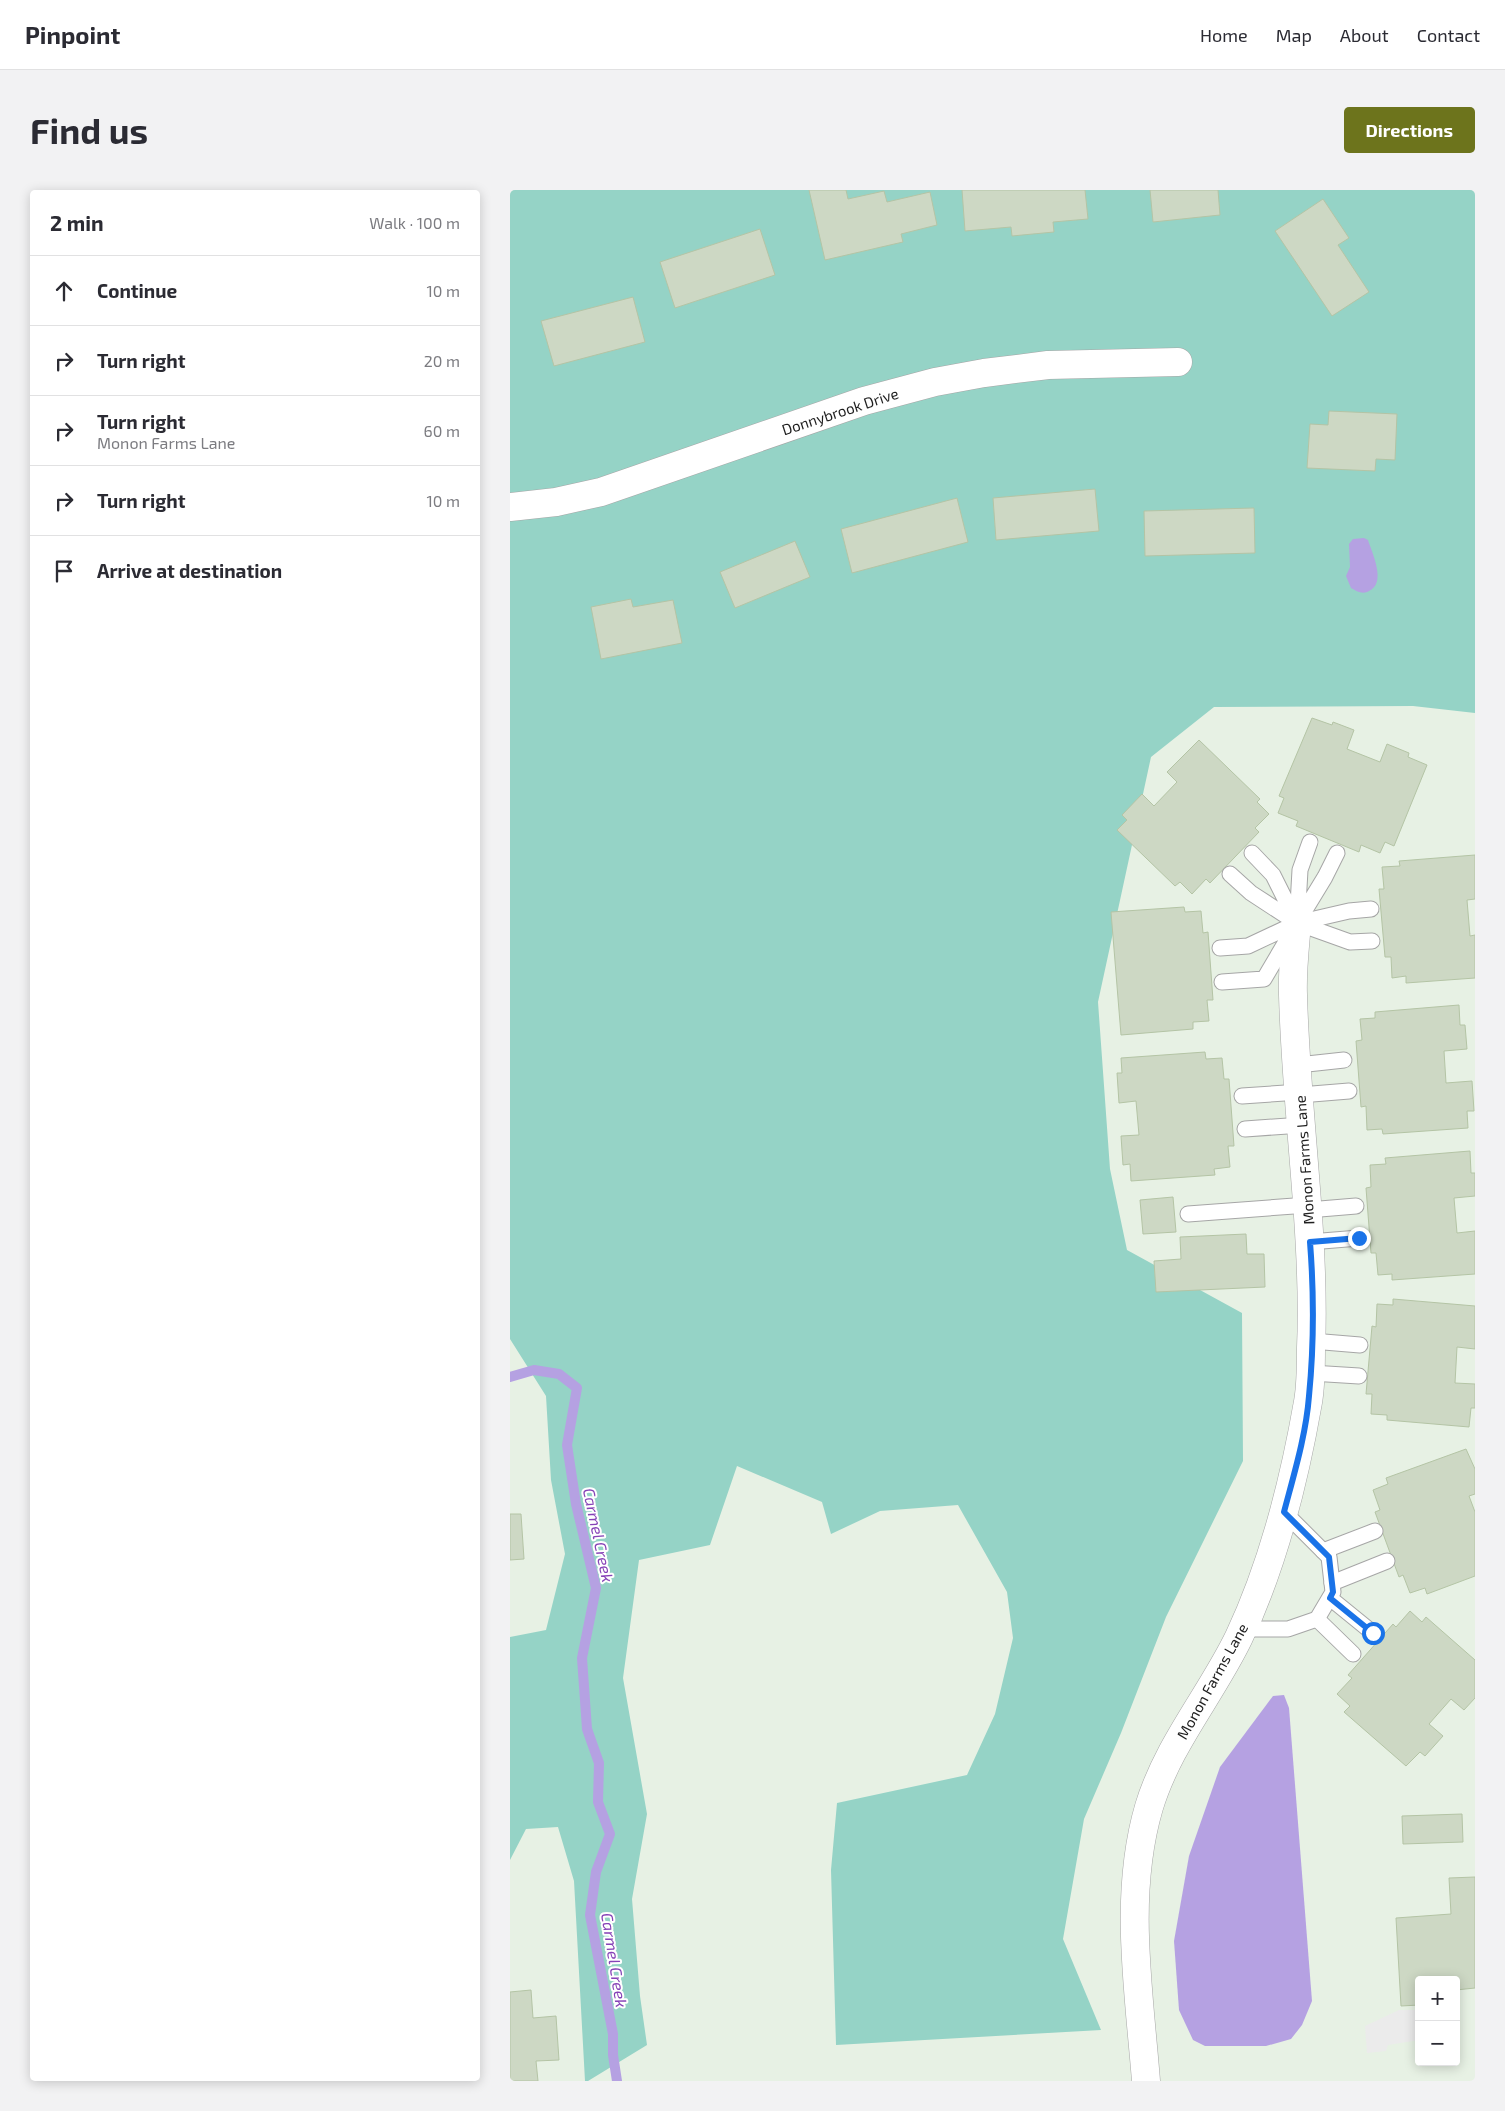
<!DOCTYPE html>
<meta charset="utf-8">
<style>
:root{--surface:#fff;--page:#f2f2f3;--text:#2b2b33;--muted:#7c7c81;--line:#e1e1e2;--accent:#6d741c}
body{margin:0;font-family:"Exo 2",sans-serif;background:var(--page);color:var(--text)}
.controls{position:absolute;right:15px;bottom:15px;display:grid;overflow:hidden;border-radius:5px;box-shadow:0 2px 12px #0003}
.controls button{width:45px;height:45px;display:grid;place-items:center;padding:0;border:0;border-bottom:1px solid var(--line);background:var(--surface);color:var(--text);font:25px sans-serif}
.stop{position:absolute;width:15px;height:15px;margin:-11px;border:4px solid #1a73e8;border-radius:50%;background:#fff}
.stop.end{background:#1a73e8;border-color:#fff;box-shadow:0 1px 5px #0008}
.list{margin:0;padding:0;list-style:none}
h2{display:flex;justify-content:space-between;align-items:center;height:65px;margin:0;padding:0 20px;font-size:21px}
h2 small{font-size:16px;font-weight:400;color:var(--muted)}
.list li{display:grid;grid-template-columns:32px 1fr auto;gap:15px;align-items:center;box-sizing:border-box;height:70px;padding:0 20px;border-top:1px solid var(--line)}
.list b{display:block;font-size:19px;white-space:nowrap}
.list p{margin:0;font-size:16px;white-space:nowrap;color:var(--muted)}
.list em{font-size:16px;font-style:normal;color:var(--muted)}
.icon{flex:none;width:28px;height:28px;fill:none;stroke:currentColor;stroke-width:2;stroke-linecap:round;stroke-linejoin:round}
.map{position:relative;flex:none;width:965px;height:1891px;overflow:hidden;border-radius:5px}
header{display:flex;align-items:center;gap:30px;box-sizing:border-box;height:70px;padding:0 25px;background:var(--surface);border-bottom:1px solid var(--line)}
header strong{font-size:24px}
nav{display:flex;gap:28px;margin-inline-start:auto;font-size:18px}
.intro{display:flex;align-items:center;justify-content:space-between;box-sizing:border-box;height:120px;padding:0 30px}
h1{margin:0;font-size:35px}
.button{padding:12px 22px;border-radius:5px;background:var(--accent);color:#fff;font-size:18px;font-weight:700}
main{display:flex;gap:30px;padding:0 30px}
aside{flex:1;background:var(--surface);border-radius:5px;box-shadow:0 2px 12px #0003}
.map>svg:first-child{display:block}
.forest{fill:#95d3c6}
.parking{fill:#ebebeb}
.water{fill:#b5a1e2}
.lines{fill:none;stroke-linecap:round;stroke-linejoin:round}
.stream{stroke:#b5a1e2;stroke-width:10}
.building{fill:#cdd8c4;stroke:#b4c4a5}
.service-casing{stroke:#a6a6a6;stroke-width:17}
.minor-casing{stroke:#a6a6a6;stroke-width:29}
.service{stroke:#fff;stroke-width:15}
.minor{stroke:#fff;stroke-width:28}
.route{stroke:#1a73e8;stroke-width:6}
.labels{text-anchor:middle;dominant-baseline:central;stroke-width:4;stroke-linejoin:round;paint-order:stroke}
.street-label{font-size:15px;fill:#1f1f1f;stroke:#fff}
.water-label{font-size:16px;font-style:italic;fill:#8642b7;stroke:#fff}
</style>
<header>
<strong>Pinpoint</strong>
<nav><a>Home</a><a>Map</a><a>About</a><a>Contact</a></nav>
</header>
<div class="intro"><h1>Find us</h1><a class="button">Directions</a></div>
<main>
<aside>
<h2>2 min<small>Walk · 100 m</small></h2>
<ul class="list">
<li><svg class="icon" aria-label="ahead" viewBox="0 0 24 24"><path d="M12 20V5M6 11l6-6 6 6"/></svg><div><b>Continue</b></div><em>10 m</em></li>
<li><svg class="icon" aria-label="right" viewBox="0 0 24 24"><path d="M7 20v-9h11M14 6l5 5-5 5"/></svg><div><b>Turn right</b></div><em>20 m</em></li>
<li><svg class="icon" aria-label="right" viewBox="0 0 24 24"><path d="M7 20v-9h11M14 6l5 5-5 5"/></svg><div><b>Turn right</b><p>Monon Farms Lane</p></div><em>60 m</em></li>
<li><svg class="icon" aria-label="right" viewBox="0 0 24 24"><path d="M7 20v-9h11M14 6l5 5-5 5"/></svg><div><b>Turn right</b></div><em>10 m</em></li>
<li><svg class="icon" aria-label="arrive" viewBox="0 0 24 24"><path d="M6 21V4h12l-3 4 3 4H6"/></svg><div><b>Arrive at destination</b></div></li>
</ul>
</aside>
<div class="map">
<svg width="965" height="1891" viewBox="0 0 965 1891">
<rect width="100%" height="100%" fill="#e7f1e4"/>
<!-- forest -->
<polygon class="forest" points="0,0 965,0 965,523 903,516 704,517 641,567 588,812 600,979 617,1060 732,1123 733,1271 656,1427 611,1543 574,1629 553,1749 591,1840 326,1855 321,1680 327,1613 457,1585 485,1524 503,1448 497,1402 448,1315 370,1321 321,1344 312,1312 227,1276 200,1355 129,1370 113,1488 137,1624 122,1709 130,1806 137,1855 78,1891 75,1891 64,1691 48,1637 16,1639 0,1670 0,1447 36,1440 55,1364 41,1290 36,1206 0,1149"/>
<!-- parking -->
<polygon class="parking" points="889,1820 909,1820 909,1850 878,1855 876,1861 857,1863 855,1836"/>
<!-- water -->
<g class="water">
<path d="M854 348 858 350C862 363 877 393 859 401 853 405 846 401 841 398L836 386 840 377 839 354 843 349Z"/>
<polygon points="774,1505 779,1518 802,1811 792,1835 781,1849 756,1856 695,1856 683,1850 669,1820 664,1751 679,1666 710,1577 763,1506"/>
</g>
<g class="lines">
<!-- stream -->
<polyline class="stream" points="0,1187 24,1180 49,1184 67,1198 57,1255 66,1314 86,1398 72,1468 77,1539 89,1573 88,1612 100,1644 86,1682 80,1725 103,1844 103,1865 107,1891"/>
</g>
<!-- building -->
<g class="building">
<polygon points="299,0 336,0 338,9 374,1 377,12 420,2 427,35 391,44 393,52 315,70"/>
<polygon points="452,0 575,0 578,29 543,32 544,42 502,46 501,37 455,41"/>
<polygon points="640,0 708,0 710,25 643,32"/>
<polygon points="813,9 839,48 828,55 859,102 822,126 765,41"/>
<polygon points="250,39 265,85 165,118 150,72"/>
<polygon points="123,107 135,152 44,176 31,131"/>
<polygon points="819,221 887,224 885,270 866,269 865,281 797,278 800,234 818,235"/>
<polygon points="585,299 589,341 486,350 483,308"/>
<polygon points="447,308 458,352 342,383 331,339"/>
<polygon points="744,318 745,363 635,366 634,321"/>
<polygon points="285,351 300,387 225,418 210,382"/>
<polygon points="121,409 123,417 163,410 172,453 91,469 81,417"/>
<polygon points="802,528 822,535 823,532 844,540 837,559 870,572 877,554 899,563 898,567 917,575 884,656 875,652 870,663 851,655 849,662 786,636 788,631 768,623 774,608 769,606"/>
<polygon points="689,550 750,609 747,612 759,624 745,638 749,642 700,693 696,689 682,704 670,692 665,696 607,640 617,630 612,625 632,604 644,616 667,592 657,582"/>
<polygon points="965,665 965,709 957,710 960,746 965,745 965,788 896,793 896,786 882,788 881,767 875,767 869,699 874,699 872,677 890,676 889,671"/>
<polygon points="674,717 675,722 691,721 693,743 698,742 703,810 697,810 699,831 683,832 683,839 611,845 601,722"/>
<polygon points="949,815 950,835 955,835 957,859 934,861 936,893 962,891 964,921 957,921 958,938 873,944 872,939 857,940 856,916 851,917 846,851 852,850 850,829 865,828 865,822"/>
<polygon points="695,862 696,869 712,868 714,889 719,889 724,956 718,956 720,977 704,979 705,985 621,991 620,974 613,975 611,946 629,945 626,911 609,913 607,883 612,883 611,868"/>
<polygon points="960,961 961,983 965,983 965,1006 944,1008 947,1043 965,1041 965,1084 882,1090 882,1084 868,1085 866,1063 861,1063 856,998 861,997 860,975 876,974 875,968"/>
<polygon points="663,1007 666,1042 633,1044 630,1010"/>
<polygon points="736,1044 737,1064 754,1064 755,1097 646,1102 644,1071 671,1069 670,1047"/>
<polygon points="883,1109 965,1116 965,1159 947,1157 945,1193 965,1194 965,1218 961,1218 959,1237 877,1230 877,1225 861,1224 862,1204 856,1204 862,1136 866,1137 867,1114 883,1115"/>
<polygon points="956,1259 965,1279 965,1304 959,1306 965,1322 965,1386 917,1404 915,1398 900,1403 893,1385 889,1387 865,1322 870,1320 863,1300 878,1294 876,1288"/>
<polygon points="0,1324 11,1324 14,1369 0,1370"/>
<polygon points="900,1421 912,1432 916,1427 965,1470 965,1508 954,1520 941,1509 919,1534 933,1546 915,1566 910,1562 896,1576 834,1522 840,1516 827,1504 842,1488 838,1485 883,1434 886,1437"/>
<polygon points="952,1624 953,1652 893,1654 892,1626"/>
<polygon points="965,1687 965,1798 946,1800 946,1790 909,1790 909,1815 891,1816 886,1728 941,1724 939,1688"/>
<polygon points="21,1800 23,1828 46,1826 49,1870 26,1871 28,1891 0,1891 0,1802"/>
</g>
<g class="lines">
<!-- service casing -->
<g class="service-casing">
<g id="service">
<polyline points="800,652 790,680 787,733 815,687 827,663"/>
<polyline points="720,684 741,703 787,733 763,685 742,663"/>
<polyline points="861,719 839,721 787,733 840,752 862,751"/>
<polyline points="710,758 738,756 787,733 754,789 712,792"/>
<polyline points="788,875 834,870"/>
<polyline points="790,905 839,901"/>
<polyline points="732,906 790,902"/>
<polyline points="735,939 792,935"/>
<polyline points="798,1020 846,1016"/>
<polyline points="678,1024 798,1015"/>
<polyline points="800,1052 849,1048"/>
<polyline points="802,1151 850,1155"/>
<polyline points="801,1183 849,1186"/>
<polyline points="813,1361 865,1341"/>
<polyline points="822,1393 877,1371"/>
<polyline points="820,1408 863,1443"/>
<polyline points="807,1429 843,1464"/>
<polyline points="732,1439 778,1439 807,1429 823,1402 819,1367 774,1322"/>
</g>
</g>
<!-- minor casing -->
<g class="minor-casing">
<g id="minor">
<polyline points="0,317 46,312 91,302 354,211 425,192 474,183 538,175 668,172"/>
<path d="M636 1891C629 1801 613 1705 639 1617 658 1554 701 1505 729 1447 764 1373 784 1292 798 1212 801 1195 801 1176 801 1158 803 1114 801 1070 798 1026 793 953 785 879 783 805 782 781 785 757 787 733"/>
</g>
</g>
<!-- service -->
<use href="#service" class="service"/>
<!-- minor -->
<use href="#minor" class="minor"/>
</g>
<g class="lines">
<!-- route -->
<path class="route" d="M849 1048 800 1052C804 1103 804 1155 799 1206 796 1245 784 1284 774 1322L819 1367 823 1402 820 1408 863 1443"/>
</g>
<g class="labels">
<!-- street labels -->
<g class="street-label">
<text transform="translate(330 221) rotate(-18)">Donnybrook Drive</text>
<text transform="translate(794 970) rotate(-94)">Monon Farms Lane</text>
<text transform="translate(702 1491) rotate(-61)">Monon Farms Lane</text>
</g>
<!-- water labels -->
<g class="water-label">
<text transform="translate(89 1345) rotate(78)">Carmel Creek</text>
<text transform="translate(105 1770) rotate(81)">Carmel Creek</text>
</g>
</g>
</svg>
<div class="controls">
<button>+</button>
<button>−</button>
</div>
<div class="stop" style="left:863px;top:1443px"></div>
<div class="stop end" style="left:849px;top:1048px"></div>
</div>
</main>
